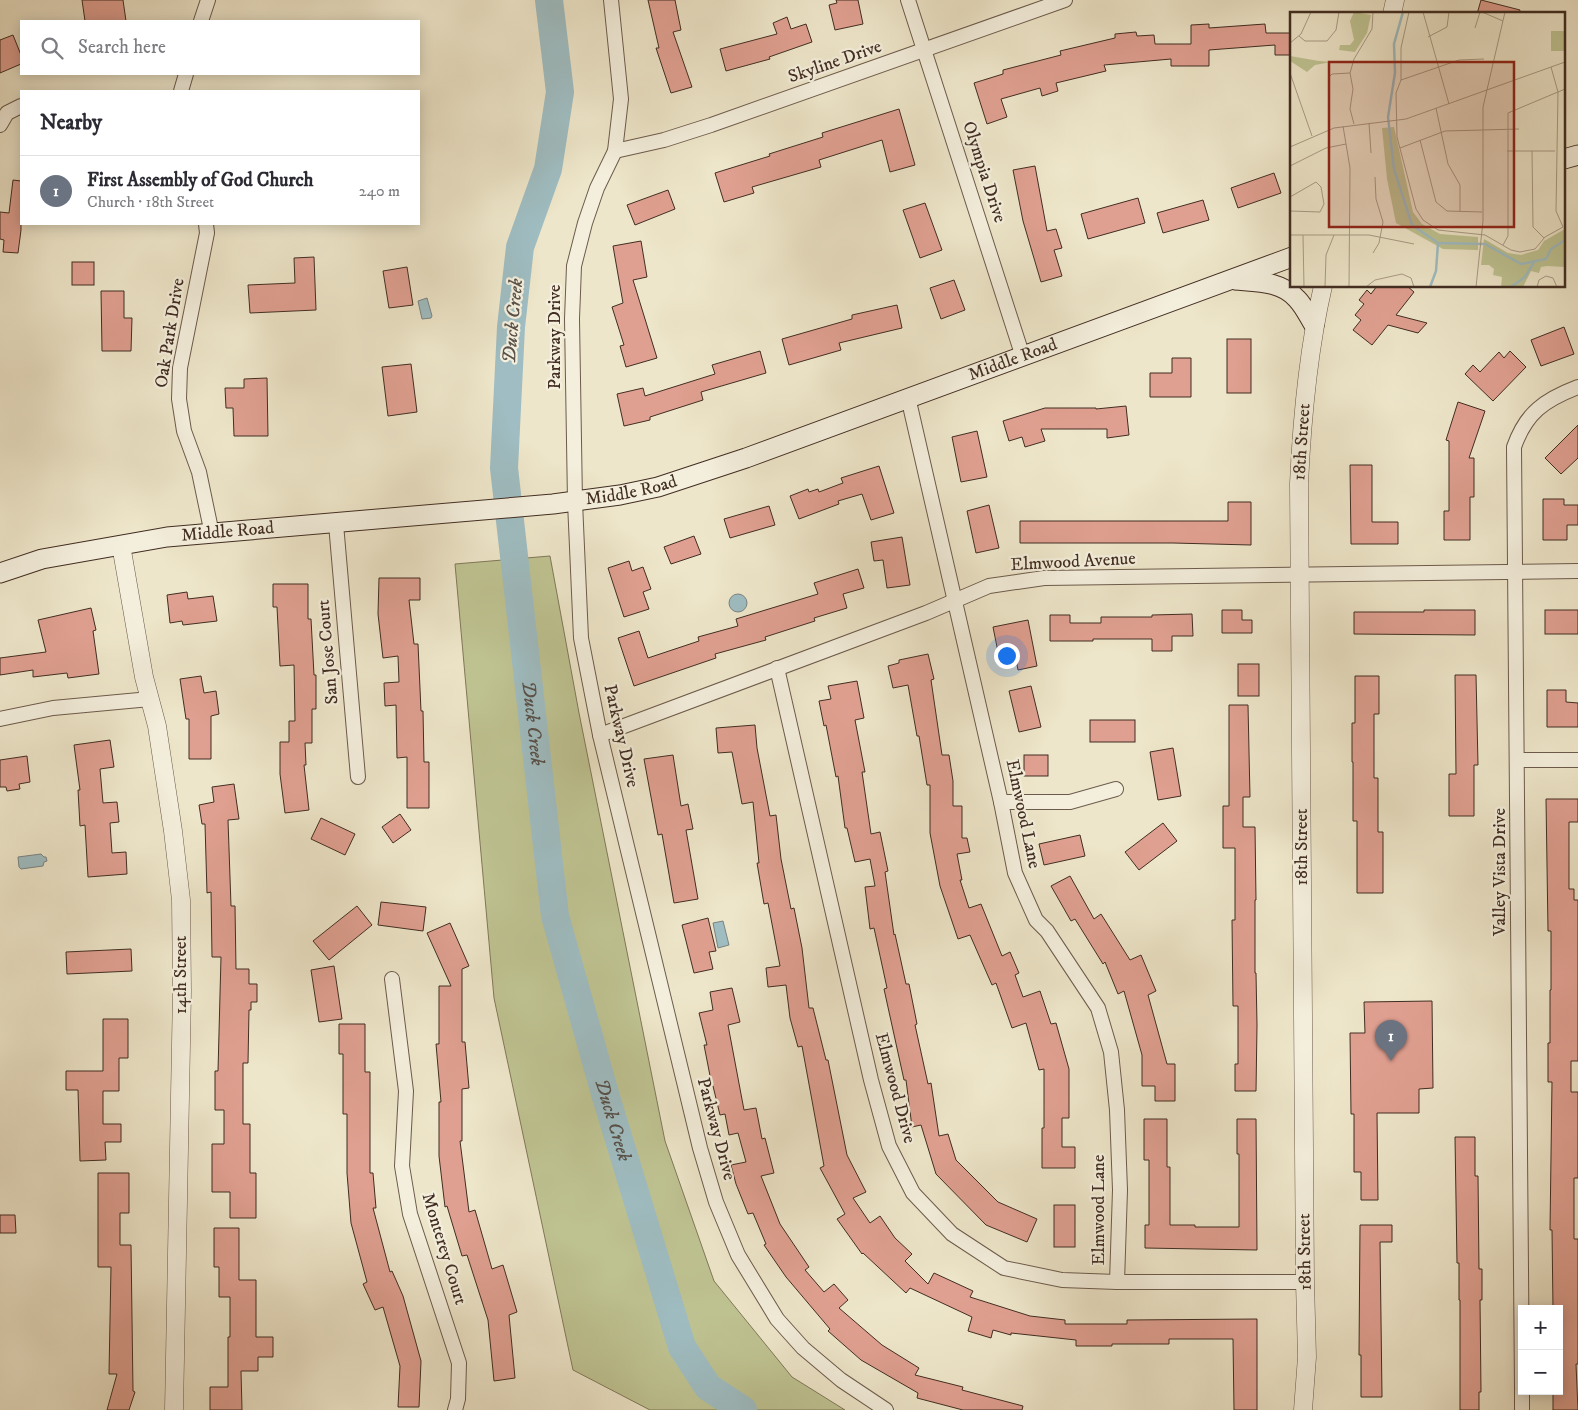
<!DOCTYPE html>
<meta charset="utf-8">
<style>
:root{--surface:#fff;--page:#f2f2f3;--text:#2b2b33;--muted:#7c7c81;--line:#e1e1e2;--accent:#7c3aed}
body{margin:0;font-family:"IM FELL DW Pica",serif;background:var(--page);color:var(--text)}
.controls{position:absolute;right:15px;bottom:15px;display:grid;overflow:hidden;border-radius:0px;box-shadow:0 2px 12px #0003}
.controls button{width:45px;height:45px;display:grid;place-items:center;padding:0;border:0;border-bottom:1px solid var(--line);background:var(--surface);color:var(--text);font:25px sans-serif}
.you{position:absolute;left:1006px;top:655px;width:18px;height:18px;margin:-12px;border:4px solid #fff;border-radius:50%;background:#1a73e8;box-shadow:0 0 0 8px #1a73e833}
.badge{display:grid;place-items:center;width:32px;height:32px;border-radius:50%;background:var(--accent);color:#fff;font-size:16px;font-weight:700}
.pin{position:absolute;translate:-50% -41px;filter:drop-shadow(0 1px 2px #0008)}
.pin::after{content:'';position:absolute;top:26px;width:18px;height:15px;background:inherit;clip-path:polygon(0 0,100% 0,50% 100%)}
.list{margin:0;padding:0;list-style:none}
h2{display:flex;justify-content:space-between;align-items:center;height:65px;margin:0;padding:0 20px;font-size:21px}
h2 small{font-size:16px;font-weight:400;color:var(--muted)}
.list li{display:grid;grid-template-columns:32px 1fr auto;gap:15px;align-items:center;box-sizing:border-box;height:70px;padding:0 20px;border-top:1px solid var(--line)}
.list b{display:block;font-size:19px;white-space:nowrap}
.list p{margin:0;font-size:16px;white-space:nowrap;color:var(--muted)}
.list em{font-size:16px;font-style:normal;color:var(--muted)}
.icon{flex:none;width:28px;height:28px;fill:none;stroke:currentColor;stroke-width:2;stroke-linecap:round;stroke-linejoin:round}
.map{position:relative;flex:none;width:1578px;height:1410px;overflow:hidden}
.search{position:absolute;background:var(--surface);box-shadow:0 2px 12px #0003;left:20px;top:20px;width:400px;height:55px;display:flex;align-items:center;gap:12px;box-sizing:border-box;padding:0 18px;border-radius:0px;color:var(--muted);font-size:19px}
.panel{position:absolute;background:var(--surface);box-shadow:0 2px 12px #0003;left:20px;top:90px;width:400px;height:135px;border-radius:0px}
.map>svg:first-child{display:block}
.green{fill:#bfc392;stroke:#80785a}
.water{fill:#9fbdc2;stroke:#798382}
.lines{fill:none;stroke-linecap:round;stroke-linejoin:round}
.river{stroke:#9fbdc2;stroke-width:28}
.building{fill:#e0a091;stroke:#412d22}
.minor-casing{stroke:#6c5b4c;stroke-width:16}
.tertiary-casing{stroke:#6c5b4c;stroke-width:19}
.secondary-casing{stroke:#412d22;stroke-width:21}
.minor{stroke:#f4efdd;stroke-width:14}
.tertiary{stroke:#f4efdd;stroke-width:18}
.secondary{stroke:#f4efdd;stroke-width:19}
.labels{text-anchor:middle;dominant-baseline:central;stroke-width:4.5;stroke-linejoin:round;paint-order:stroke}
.street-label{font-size:18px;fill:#412d22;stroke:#f4efdd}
.water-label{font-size:19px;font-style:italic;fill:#58514a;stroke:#f4efdd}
.inset-river{fill:none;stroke:#9fbdc2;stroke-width:2.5}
.inset-road{fill:none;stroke:#a99c87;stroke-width:1}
.view{fill:#8f2418;fill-opacity:0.15;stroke:#8f2418;stroke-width:2.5}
.inset-edge{fill:none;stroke:#412d22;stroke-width:2.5}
</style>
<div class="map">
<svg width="1578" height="1410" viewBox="0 0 1578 1410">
<rect width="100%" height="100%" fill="#eee6ca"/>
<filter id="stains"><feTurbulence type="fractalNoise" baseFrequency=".004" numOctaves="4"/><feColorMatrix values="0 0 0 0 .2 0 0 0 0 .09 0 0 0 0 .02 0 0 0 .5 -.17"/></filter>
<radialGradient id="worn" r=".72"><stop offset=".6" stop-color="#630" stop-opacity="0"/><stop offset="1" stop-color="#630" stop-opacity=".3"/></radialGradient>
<!-- green -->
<polygon class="green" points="550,556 579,713 665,1141 714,1281 792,1377 845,1410 650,1410 573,1370 494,998 455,564"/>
<!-- water -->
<g class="water">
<polygon points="427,298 432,316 431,318 422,319 418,301"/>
<circle cx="738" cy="603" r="9"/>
<polygon points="41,854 44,857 46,857 47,861 44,862 43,866 21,869 19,867 18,857"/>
<polygon points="723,921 729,945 718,948 713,923"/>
</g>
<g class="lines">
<!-- river -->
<path class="river" id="s1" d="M549 0 560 92 548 169 520 247 511 327 504 468 555 916 606 1097 682 1347 708 1387 743 1410"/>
</g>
<!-- building -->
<g class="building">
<polygon points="82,0 123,0 126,21 85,21"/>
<polygon points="648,0 675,0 681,30 673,32 692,87 671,93 656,48 659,48"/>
<polygon points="836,0 858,0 863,24 835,30 829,5 837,3"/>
<polygon points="1481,0 1520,10 1519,14 1477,14"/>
<polygon points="787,17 791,29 806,24 812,42 769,57 770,59 726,71 720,49 777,34 773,23"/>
<polygon points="1209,24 1209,28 1265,24 1266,33 1292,33 1292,55 1275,55 1275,45 1209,50 1209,66 1171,66 1171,59 1104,65 1106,71 1056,83 1058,91 1042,96 1040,88 1001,99 1007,117 987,124 974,83 1003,74 1003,70 1061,55 1060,51 1115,38 1115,34 1136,32 1137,36 1154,35 1155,44 1191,44 1191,25"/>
<polygon points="13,35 21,55 21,64 0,73 0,40"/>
<polygon points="899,109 915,165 890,172 882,140 819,160 821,167 752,187 754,193 724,202 715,173 770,156 769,154 823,137 822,133"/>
<polygon points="1035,166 1047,231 1056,229 1062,248 1054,250 1062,276 1041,282 1023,221 1013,170"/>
<polygon points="1274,173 1281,193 1238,208 1231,188"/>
<polygon points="13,180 21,181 21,230 18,253 3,252 4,240 0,239 0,212 9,213"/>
<polygon points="668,190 675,209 635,225 627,205"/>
<polygon points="1138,198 1145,223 1088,239 1081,214"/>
<polygon points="1203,200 1209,220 1163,233 1157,213"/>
<polygon points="925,203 942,250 920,258 903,210"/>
<polygon points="641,241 647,277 633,280 657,358 626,367 620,346 624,345 612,307 623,303 613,246"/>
<polygon points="314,257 316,310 250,313 248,285 295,283 294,258"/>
<rect x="72" y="262" width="22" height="23"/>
<polygon points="407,267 413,305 389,308 383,271"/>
<polygon points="954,280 965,310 941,319 930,288"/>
<polygon points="1377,286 1407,286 1414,292 1396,315 1427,323 1418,333 1388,325 1372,345 1353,330 1361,320 1355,315 1364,304 1359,300 1367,290 1371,294"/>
<polygon points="101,291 124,291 124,318 132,318 131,351 102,351"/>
<polygon points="897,305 902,328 839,343 841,350 789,365 782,339 852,319 852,315"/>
<polygon points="1564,327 1574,354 1541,366 1531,340"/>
<rect x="1227" y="339" width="24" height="54"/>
<polygon points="760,351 766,373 701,392 703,400 650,417 650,420 624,426 617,394 643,388 645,396 715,374 712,365"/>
<polygon points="1510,351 1526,367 1493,401 1465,374 1473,365 1480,372 1499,352 1504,358"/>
<polygon points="1172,358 1191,358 1191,397 1150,397 1150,373 1172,373"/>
<polygon points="411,364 417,412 388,416 382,367"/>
<polygon points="267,378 268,436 234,436 233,408 226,408 225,388 244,388 244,379"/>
<polygon points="1458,402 1485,411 1469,458 1474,458 1474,497 1470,497 1470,540 1444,540 1444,511 1449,511 1449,441 1446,440"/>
<polygon points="1126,406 1129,435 1107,438 1107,429 1041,429 1045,441 1025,447 1022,437 1009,441 1003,421 1045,408 1096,408 1096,409"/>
<polygon points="1578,425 1578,458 1561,474 1545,458"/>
<polygon points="977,431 987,477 961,482 952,437"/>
<polygon points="1350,465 1372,465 1372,522 1398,522 1398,544 1351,544"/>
<polygon points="879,466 894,513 871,520 862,494 838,501 839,504 799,519 790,496 808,489 809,492 818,489 819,492 843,483 841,478"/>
<polygon points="1543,499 1564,499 1564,505 1578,505 1578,525 1567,525 1567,540 1543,540"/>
<polygon points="1228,502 1251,502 1251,545 1173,543 1020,543 1020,521 1228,521"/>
<polygon points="989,505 999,548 976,553 967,511"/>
<polygon points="769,506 775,525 730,538 724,519"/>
<polygon points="694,536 701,554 671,564 664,547"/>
<polygon points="902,537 910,585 887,588 883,560 874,561 871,542"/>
<polygon points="629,561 632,571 643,567 651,589 643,592 649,609 624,617 608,568"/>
<polygon points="858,569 864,588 843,594 847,608 814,618 815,621 765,637 766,640 715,654 716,658 634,686 618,638 639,631 648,658 699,641 698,637 738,626 736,619 818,594 814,583"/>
<polygon points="379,578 420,578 420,600 409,600 414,644 418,644 421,711 423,711 424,762 429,762 429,808 407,808 407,757 397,758 396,705 385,706 384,683 399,682 398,656 383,658 378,614"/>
<polygon points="273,584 308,584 308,619 311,619 314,675 316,675 316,709 312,709 312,743 305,743 306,765 304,765 309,810 285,813 280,774 280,742 289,742 289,721 295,721 294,665 280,666 277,607 273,607"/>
<polygon points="187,592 188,599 213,596 217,621 183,625 182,621 170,623 167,595"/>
<polygon points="91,608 96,630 93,631 99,674 68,678 67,673 33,677 33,670 0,675 0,658 46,652 38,620"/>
<polygon points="1222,610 1242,610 1242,620 1252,620 1252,633 1222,633"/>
<polygon points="1424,610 1475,610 1475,635 1354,634 1354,612 1424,612"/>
<rect x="1545" y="610" width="33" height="24"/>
<polygon points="1192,614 1193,636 1172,636 1172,651 1152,651 1152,639 1093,639 1093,641 1050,641 1050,615 1070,615 1070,623 1101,623 1101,617 1152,617 1152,615"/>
<polygon points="1028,620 1037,666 1018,670 1014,649 998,652 993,627"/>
<polygon points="928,654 934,679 931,680 942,755 949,755 953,781 953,806 962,806 962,838 967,838 970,852 957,854 962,880 960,880 969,908 981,904 1002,956 1010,952 1019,973 1015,975 1023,997 1040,991 1051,1024 1056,1023 1069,1069 1069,1118 1062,1118 1062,1147 1075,1147 1075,1168 1042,1168 1042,1128 1044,1128 1044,1069 1039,1070 1026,1023 1012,1028 996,983 992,985 970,935 958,939 940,886 930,833 930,785 927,785 919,736 917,736 908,685 893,688 888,666 899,663 899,660"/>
<rect x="1238" y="664" width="21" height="32"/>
<polygon points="1455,675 1476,675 1478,765 1474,765 1474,816 1449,816 1449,774 1456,774"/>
<polygon points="201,676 204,693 216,691 219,714 211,716 211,759 189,759 189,719 186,719 180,679"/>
<polygon points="1355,676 1379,676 1379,714 1374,714 1374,778 1378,778 1378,832 1383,832 1383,893 1357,893 1357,821 1353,821 1353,762 1352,762 1352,723 1355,723"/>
<polygon points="857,681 864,718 855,720 865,772 862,772 871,834 880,832 888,871 885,872 894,935 895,934 906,984 909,984 917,1024 915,1025 928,1084 931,1083 939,1136 948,1134 956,1160 998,1202 1037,1219 1027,1242 986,1225 936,1174 921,1125 912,1127 906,1080 904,1080 884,989 887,988 874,928 870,929 865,887 875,886 870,859 855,862 847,828 845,828 838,776 836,777 826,725 824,726 819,701 831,699 828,686"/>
<polygon points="1031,686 1041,727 1019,732 1009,691"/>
<polygon points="1547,690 1566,690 1566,702 1578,703 1578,727 1547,727"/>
<polygon points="1229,705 1248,705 1250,797 1243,797 1243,827 1255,827 1256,900 1255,900 1255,973 1256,973 1257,1025 1256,1091 1235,1091 1235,1064 1238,1064 1238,1006 1233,1006 1232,920 1235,920 1235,848 1223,848 1223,806 1229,806"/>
<rect x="1090" y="720" width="45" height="22"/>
<polygon points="755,725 757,748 770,816 776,815 781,859 791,909 794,908 802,948 809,1008 813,1008 826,1060 828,1060 847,1155 866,1192 853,1198 870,1223 880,1216 895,1238 912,1254 905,1261 928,1284 934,1273 973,1291 970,1297 1030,1316 1065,1320 1065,1324 1127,1324 1127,1320 1257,1319 1257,1410 1234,1410 1233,1339 1169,1339 1169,1344 1112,1344 1112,1346 1076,1346 1076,1340 1011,1333 1011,1335 993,1330 991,1338 968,1331 972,1317 910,1288 906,1293 863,1253 862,1254 837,1219 845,1214 820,1168 824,1166 802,1046 798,1047 790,1018 786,985 768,987 766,968 780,966 768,903 764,904 757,863 759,863 753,802 742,804 732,752 718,753 716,728"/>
<polygon points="110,740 114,767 100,769 103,803 117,802 119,822 110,823 112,853 126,852 127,874 88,877 85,825 80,826 78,790 80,790 74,745"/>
<polygon points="1173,748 1181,796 1158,800 1150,752"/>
<polygon points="673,755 681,806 688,804 693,829 686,830 698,899 674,903 662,834 658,835 644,759"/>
<rect x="1024" y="755" width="24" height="21"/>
<polygon points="27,756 30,782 19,784 20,789 7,791 6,787 0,787 0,760"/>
<polygon points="234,784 239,819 228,820 231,906 235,906 236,969 249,969 249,984 257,984 257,1002 251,1002 251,1010 249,1010 248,1063 243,1063 243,1124 250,1124 250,1173 256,1173 256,1218 230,1218 230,1192 212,1192 212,1144 224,1144 224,1110 215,1110 215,1071 218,1071 221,957 212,957 211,892 207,893 205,824 202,824 199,805 214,802 212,787"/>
<polygon points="1546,799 1578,799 1578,822 1569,822 1569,889 1574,889 1574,900 1578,900 1578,1061 1571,1061 1571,1092 1578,1092 1578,1178 1574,1178 1574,1239 1578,1239 1578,1364 1576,1364 1578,1410 1553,1410 1553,1391 1559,1391 1559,1309 1553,1309 1552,1230 1550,1230 1552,1082 1548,1082 1548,1043 1550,1043 1550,990 1551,990 1551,931 1548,931"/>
<polygon points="400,814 411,830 393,843 382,827"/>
<polygon points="321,818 355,834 345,855 311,839"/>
<polygon points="1163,823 1177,841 1139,870 1125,852"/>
<polygon points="1080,835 1085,856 1044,865 1039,844"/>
<polygon points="1070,876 1094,919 1101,914 1130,960 1141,955 1156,991 1148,995 1167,1064 1175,1064 1175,1101 1155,1101 1155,1086 1142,1086 1142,1055 1124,991 1118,994 1105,962 1103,964 1075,919 1071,921 1051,886"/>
<polygon points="381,902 426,907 423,931 378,925"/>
<polygon points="357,906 372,925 329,960 313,941"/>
<polygon points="708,918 716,951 709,952 713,969 694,973 682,925"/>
<polygon points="450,923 469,966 462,969 462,1042 465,1042 469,1088 462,1089 462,1141 460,1141 469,1212 475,1210 492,1269 503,1265 517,1312 509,1315 515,1378 494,1381 488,1320 467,1255 462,1256 447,1206 445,1207 439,1156 439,1102 441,1102 436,1044 439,1044 439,986 451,986 427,933"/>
<polygon points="131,949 132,971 67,974 66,952"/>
<polygon points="334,966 342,1019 319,1022 311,970"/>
<polygon points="732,988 740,1022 728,1025 744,1110 756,1108 762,1139 765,1138 774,1173 761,1176 780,1224 809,1267 805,1270 824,1292 834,1284 848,1300 839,1308 882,1345 919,1368 915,1375 963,1387 962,1390 1023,1406 1022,1410 963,1410 917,1398 918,1393 861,1360 828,1331 830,1329 786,1277 764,1245 766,1244 753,1213 748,1214 736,1184 731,1165 746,1162 738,1133 729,1135 725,1114 720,1115 713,1086 712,1086 704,1045 707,1045 699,1013 713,1010 710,992"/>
<polygon points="1432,1001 1433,1088 1419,1089 1419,1113 1377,1113 1378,1200 1361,1200 1361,1172 1354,1172 1354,1114 1351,1114 1350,1033 1365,1033 1364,1002"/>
<polygon points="103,1019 128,1019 128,1058 119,1058 119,1091 103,1091 103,1124 121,1124 121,1142 105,1142 106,1160 80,1161 78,1090 66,1090 66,1071 103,1071"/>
<polygon points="339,1024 365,1024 365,1072 370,1072 370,1173 373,1173 376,1208 373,1208 390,1272 392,1271 403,1296 421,1361 419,1407 398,1407 400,1366 383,1307 375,1310 363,1284 367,1282 351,1223 347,1173 347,1114 343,1114 343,1054 339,1054"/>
<polygon points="1144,1119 1167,1119 1167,1167 1170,1167 1170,1225 1195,1225 1195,1227 1239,1227 1239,1154 1237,1154 1237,1119 1256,1119 1257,1250 1145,1248 1145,1225 1149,1225 1149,1160 1144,1160"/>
<polygon points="1455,1137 1475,1137 1475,1176 1478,1176 1479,1269 1482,1269 1482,1300 1480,1300 1481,1392 1479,1392 1479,1410 1460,1410 1460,1300 1459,1300 1459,1263 1457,1263"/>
<polygon points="98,1173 129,1173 129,1213 120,1213 120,1245 131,1245 133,1391 135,1392 129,1410 107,1410 117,1374 109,1374 111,1267 98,1267"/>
<rect x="1054" y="1205" width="21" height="42"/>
<polygon points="0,1215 15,1215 16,1233 0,1233"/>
<polygon points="1360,1225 1392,1225 1392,1242 1380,1242 1382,1397 1361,1397 1361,1355 1359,1355"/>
<polygon points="214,1228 239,1228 239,1280 256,1280 256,1337 273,1337 273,1357 258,1357 258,1371 241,1371 242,1410 210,1410 210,1387 228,1387 228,1337 230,1337 230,1297 219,1297 219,1267 214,1267"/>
</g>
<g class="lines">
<!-- minor casing -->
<g class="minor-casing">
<g id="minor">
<polyline points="611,0 621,99 615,151 597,188 585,223 574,266 572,319 575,502 581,638 600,735 700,1148 716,1202 738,1255 777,1319 803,1348 841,1380 886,1410"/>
<polyline points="908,0 1023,357"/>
<polyline points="201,21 208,0"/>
<polyline points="181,91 186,74"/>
<polyline points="0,125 7,113 21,106"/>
<polyline points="615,151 664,140 711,125 1065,0"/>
<polyline points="206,224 207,233 180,368 179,399 184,431 199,472 212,534"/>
<polyline points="908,397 1001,802 1015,873 1036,920 1047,931 1098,1008 1111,1052 1117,1110 1120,1190 1117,1282"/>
<polyline points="336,524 358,777"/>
<polyline points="777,668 871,1080 889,1146 913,1193 952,1234 1004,1268 1062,1280 1117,1282 1305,1282"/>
<polyline points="0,719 53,708 150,699"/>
<polyline points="600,735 926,613 989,586 1044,578 1578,571"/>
<polyline points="1518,760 1578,760"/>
<polyline points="1001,802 1070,802 1116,789"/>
<polyline points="392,979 406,1091 402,1166 410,1214 459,1363 458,1399 455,1410"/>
<path d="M1522 1388 1514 447C1526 413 1544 400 1578 387"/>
<polyline points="1522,1391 1522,1410"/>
</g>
</g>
<!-- tertiary casing -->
<g class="tertiary-casing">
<g id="tertiary">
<polyline points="1392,14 1395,0"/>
<polyline points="121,545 144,677 157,726 173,831 181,900 182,991 174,1410"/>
<path d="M1303 1410 1307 1357 1305 1282 1299 484C1302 417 1308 351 1323 286"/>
</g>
</g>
<!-- secondary casing -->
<g class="secondary-casing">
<g id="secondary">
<polyline points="1564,159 1578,155"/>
<path d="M1235 280C1257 282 1282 281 1297 299 1304 306 1309 317 1314 325"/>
<path id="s2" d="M0 573 42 559 167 537 553 504 620 495 658 487 746 458 1292 257"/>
</g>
</g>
<!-- minor -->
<use href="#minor" class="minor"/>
<!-- tertiary -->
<use href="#tertiary" class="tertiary"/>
<!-- secondary -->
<use href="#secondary" class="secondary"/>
</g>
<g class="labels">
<!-- street labels -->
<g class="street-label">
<text transform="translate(835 62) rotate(-19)">Skyline Drive</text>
<text transform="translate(984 172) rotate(72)">Olympia Drive</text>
<text transform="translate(170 333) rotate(-81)">Oak Park Drive</text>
<text transform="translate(555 337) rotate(-90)">Parkway Drive</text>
<text stroke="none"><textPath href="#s2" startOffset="1042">Middle Road</textPath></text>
<text transform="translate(1302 442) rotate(-86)">18th Street</text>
<text stroke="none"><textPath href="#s2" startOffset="638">Middle Road</textPath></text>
<text stroke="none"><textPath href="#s2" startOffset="232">Middle Road</textPath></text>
<text transform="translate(1073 562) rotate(-3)">Elmwood Avenue</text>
<text transform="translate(328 652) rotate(-95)">San Jose Court</text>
<text transform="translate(621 736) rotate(77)">Parkway Drive</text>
<text transform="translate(1023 814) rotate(78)">Elmwood Lane</text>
<text transform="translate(1302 847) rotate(-90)">18th Street</text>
<text transform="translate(1500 872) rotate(-90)">Valley Vista Drive</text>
<text transform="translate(181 975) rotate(-90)">14th Street</text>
<text transform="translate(895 1088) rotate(75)">Elmwood Drive</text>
<text transform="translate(716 1129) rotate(75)">Parkway Drive</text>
<text transform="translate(1099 1210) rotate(-90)">Elmwood Lane</text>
<text transform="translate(444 1249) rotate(73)">Monterey Court</text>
<text transform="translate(1305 1252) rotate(-91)">18th Street</text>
</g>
<!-- water labels -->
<g class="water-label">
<text transform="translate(513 321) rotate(-85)">Duck Creek</text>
<text stroke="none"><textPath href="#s1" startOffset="732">Duck Creek</textPath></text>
<text stroke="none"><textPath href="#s1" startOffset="1138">Duck Creek</textPath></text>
</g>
</g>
<!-- overview -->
<g transform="translate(1290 12)">
<rect width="275" height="275" fill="#eee6ca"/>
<path d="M64 0 81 3 77 21 65 40 49 38 50 33H60L64 28 60 9ZM261 19H275V39H261ZM0 44 29 49 41 50 25 53 17 60 0 49ZM104 115 123 200 132 212 150 222 188 225V238L153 237 106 211 97 167 92 116ZM275 217V255L257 254 251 255 249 261 241 259 233 275H211L212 265 203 263 204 257 199 253H191L194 227 218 241 231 243 248 238 254 229Z" fill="#bfc392"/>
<path class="inset-river" d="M113 0 104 32 105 61 98 105 104 157 122 213 148 231 195 232 231 252 256 247 261 237 275 228M140 275 146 259 148 231M221 275 235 265 244 250"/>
<path class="inset-road" d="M119 0 111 36V68L106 81 107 125 126 197 133 208 148 218 195 223 221 238 230 240 245 237 255 225 273 215 266 199 268 80 261 55M133 0 159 92M192 0 213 9M185 16 190 0M9 24 15 29H37L46 18 49 0M138 25 157 15 159 0M0 31 11 22 21 0M0 61 22 124M38 66 42 62 60 61M111 68 169 48 194 47M146 96 158 152 170 173V200M79 111 81 141M64 112 60 97 63 77 60 61 64 47 82 17 83 0M53 114 60 156 59 275M130 128 146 190 157 199 192 200M0 135 44 116 116 107 275 50M110 136 155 119 229 117M217 139H265M242 139 243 215 254 226M0 154 36 136 56 132M0 185 26 170 31 175 34 192 30 200 0 199M0 223H79L124 232M13 223 14 275M213 233 218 224V101L275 77M83 241 89 231 93 210 86 187 85 165M35 275 36 243 44 223M76 275 85 268 112 262 121 266 124 275M186 275 193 209V95L215 0M247 275 249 268 256 264 263 266 267 275"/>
<path class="view" d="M39 50H224V215H39Z"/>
<rect width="275" height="275" class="inset-edge"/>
</g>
<rect width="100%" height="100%" filter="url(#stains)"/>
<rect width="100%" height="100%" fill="url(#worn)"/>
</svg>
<div class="controls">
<button>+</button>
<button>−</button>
</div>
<div class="you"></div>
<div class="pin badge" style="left:1391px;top:1061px;background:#6b7280">1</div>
<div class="search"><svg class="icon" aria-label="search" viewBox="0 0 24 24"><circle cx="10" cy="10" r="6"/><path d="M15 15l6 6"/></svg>Search here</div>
<section class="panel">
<h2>Nearby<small></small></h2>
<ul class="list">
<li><span class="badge" style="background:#6b7280">1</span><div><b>First Assembly of God Church</b><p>Church · 18th Street</p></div><em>240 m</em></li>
</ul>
</section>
</div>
